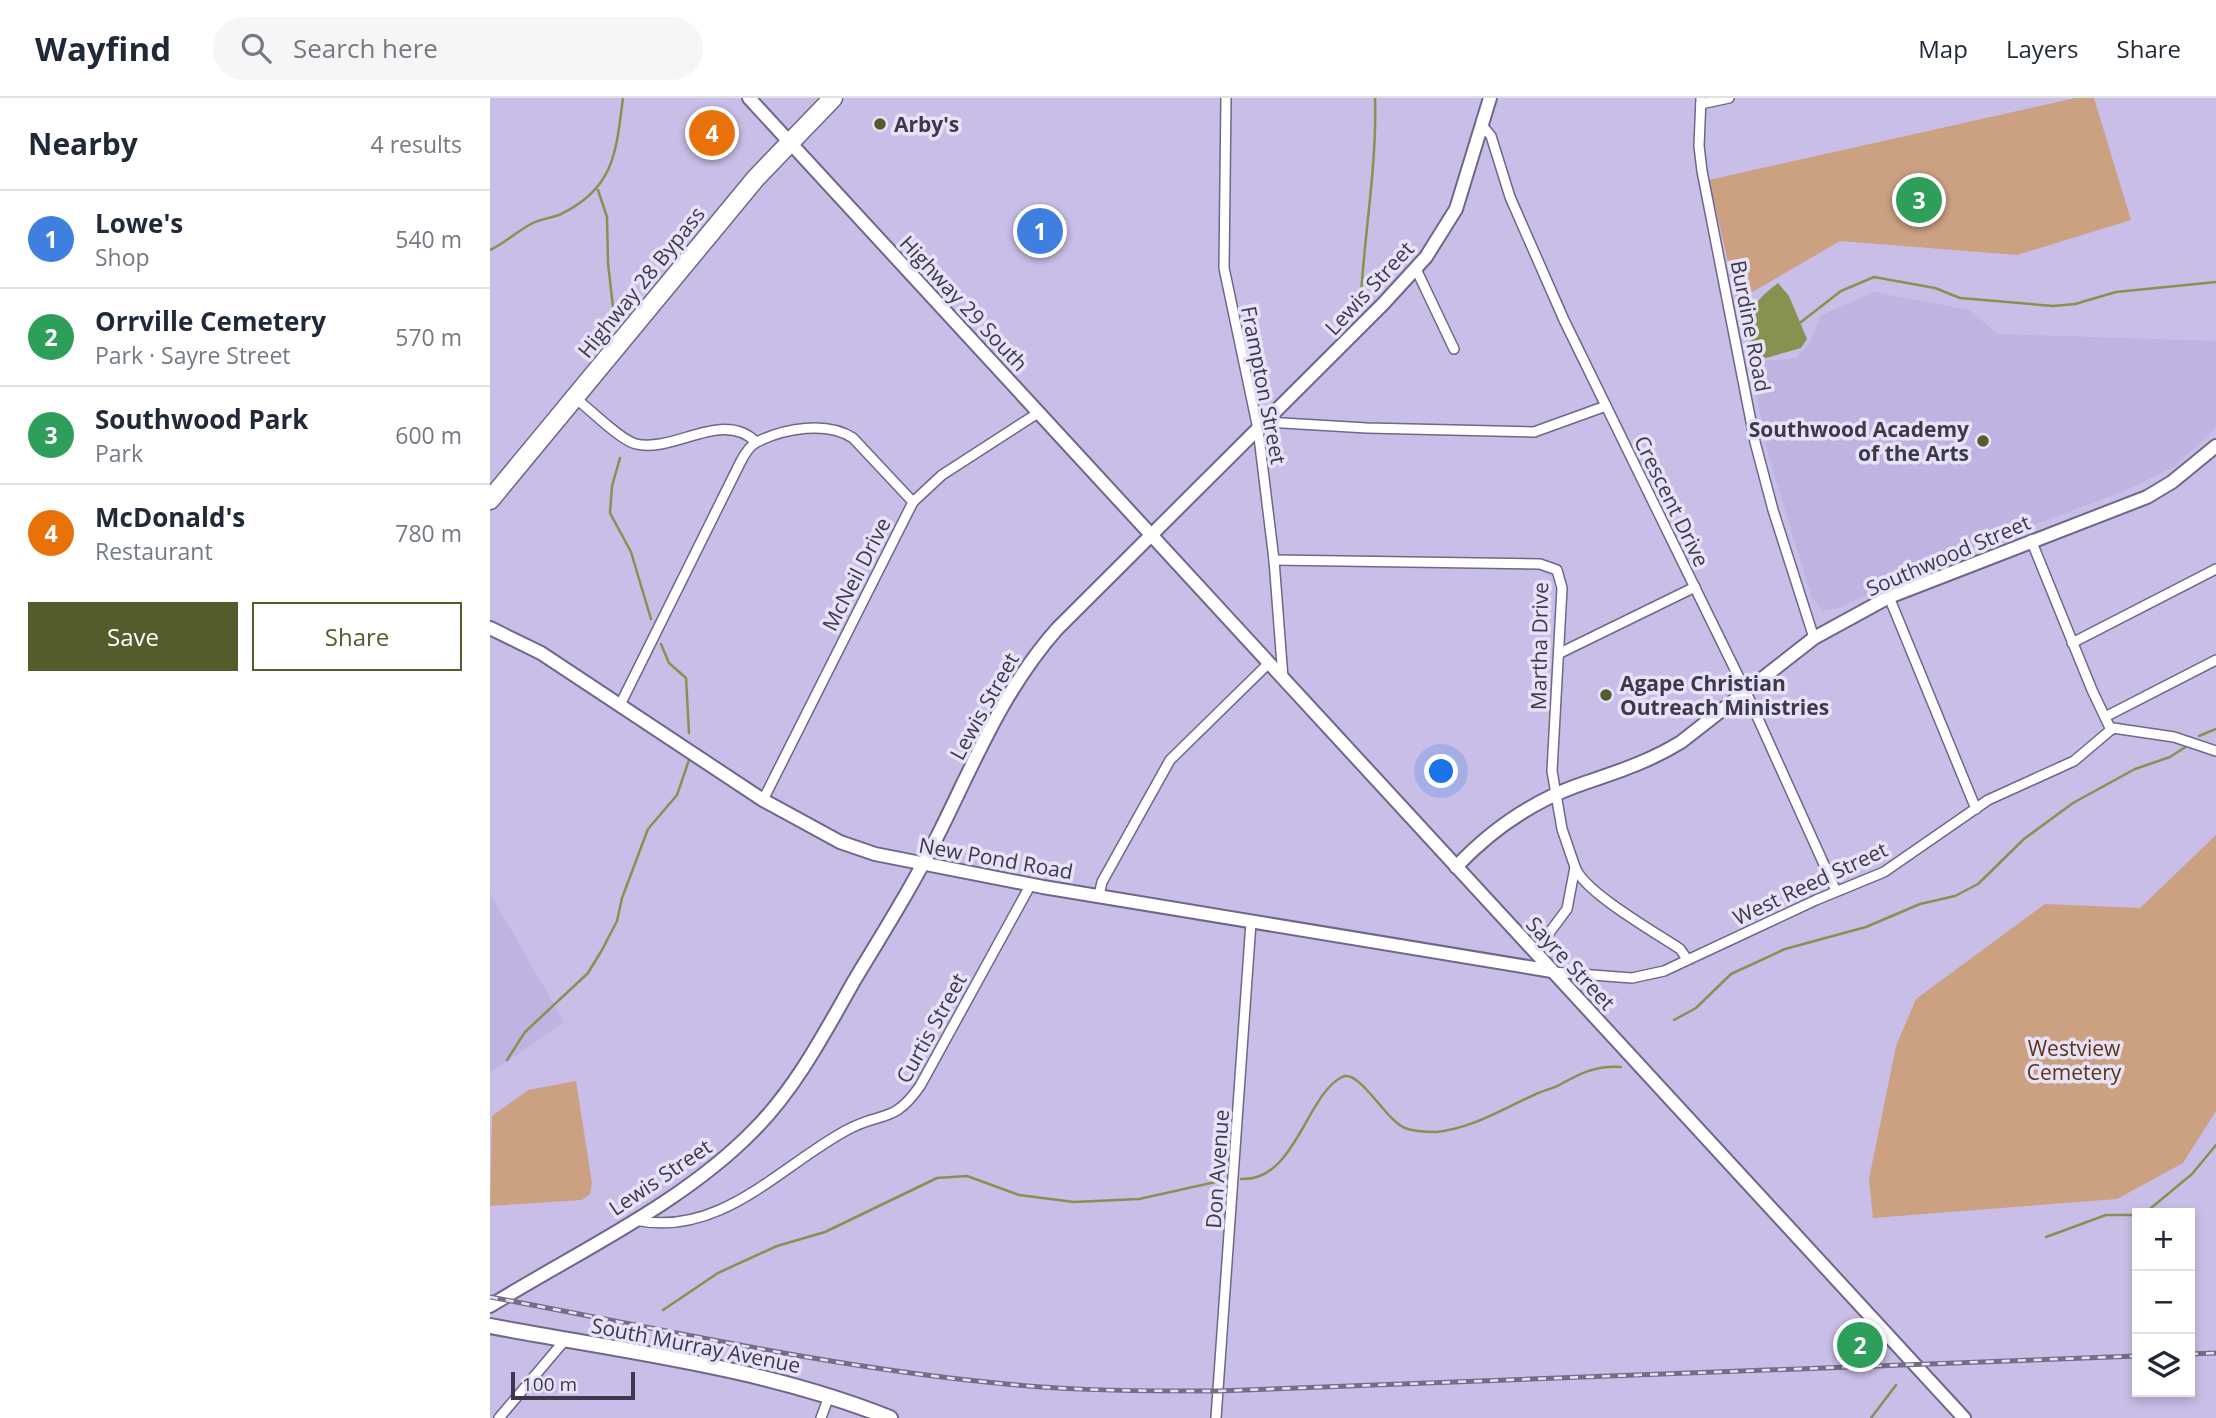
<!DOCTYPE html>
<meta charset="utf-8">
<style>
:root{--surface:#fff;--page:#f6f6f7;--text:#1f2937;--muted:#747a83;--line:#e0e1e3;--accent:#545c2b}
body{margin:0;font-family:"Open Sans",sans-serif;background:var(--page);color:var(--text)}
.controls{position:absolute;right:21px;bottom:21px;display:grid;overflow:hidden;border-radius:0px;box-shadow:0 4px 10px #0003}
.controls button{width:63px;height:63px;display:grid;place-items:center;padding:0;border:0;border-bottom:2px solid var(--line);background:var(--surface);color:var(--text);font:35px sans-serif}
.scale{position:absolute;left:21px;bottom:18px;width:124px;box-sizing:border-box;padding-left:7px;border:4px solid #3e394a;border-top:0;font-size:19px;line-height:24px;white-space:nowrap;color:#3e394a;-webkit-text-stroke:5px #e7e2f7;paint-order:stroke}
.you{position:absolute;left:952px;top:674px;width:24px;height:24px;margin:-18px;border:5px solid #fff;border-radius:50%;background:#1a73e8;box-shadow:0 0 0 10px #1a73e833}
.badge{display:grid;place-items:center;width:46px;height:46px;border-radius:50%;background:var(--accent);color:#fff;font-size:23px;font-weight:700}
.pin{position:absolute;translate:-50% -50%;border:4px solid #fff;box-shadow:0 2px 7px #0006}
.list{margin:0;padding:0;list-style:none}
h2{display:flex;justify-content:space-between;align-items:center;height:91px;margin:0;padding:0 28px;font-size:30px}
h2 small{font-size:23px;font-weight:400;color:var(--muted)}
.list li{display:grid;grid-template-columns:46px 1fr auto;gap:21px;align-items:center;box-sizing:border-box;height:98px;padding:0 28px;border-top:2px solid var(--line)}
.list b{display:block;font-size:26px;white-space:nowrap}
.list p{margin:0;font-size:23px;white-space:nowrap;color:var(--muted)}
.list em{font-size:23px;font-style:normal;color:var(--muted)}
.actions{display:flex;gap:14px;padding:21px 28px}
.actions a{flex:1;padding:16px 0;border:2px solid var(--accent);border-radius:0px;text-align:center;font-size:24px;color:var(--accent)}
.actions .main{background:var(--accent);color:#fff}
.icon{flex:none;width:38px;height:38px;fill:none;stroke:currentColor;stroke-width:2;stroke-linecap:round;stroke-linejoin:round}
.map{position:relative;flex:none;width:1726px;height:1320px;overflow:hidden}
header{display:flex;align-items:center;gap:42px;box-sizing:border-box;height:98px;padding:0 35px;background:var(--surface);border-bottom:2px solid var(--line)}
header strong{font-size:33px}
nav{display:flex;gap:38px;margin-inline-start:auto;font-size:24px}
.search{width:490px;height:63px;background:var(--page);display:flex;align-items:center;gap:18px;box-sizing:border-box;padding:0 24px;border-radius:38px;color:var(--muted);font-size:26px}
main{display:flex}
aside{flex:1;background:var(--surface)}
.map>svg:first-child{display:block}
.built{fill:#bfb3e2}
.green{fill:#cba182}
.water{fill:#869250}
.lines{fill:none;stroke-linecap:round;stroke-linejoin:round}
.stream{stroke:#869250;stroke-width:2.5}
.street-casing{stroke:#70668b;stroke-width:12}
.secondary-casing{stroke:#70668b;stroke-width:16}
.primary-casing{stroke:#70668b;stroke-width:18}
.highway-casing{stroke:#70668b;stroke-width:21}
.street{stroke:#fff;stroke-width:9}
.secondary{stroke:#fff;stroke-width:12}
.primary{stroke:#fff;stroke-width:14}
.highway{stroke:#fff;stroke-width:18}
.rail-casing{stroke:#746d87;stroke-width:5}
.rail{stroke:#e7e2f7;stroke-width:2.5;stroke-dasharray:8;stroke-linecap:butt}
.poi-dot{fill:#545c2b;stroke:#e7e2f7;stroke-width:2.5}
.labels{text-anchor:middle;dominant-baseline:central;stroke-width:7;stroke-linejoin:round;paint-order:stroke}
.poi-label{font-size:21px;font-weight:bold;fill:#3e394a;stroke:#e7e2f7;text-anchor:start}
.street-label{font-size:21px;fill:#3e394a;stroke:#e7e2f7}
.park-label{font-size:21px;fill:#5c3514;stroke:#e7e2f7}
</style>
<header>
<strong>Wayfind</strong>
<div class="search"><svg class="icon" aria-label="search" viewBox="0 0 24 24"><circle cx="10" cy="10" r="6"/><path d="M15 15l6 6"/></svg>Search here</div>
<nav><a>Map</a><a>Layers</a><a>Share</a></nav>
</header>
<main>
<aside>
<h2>Nearby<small>4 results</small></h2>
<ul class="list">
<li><span class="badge" style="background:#3f7fe0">1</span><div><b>Lowe's</b><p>Shop</p></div><em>540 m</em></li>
<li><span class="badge" style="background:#2e9e5b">2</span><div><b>Orrville Cemetery</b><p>Park · Sayre Street</p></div><em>570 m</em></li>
<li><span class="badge" style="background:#2e9e5b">3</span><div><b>Southwood Park</b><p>Park</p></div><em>600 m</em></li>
<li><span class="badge" style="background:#e8710a">4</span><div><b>McDonald's</b><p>Restaurant</p></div><em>780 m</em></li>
</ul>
<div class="actions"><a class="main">Save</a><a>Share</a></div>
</aside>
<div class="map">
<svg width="1726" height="1320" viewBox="0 0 1726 1320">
<rect width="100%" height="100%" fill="#c9bee7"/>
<!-- built -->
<g class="built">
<polygon points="1384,194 1479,212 1508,236 1726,243 1726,330 1685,368 1632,394 1446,463 1354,508 1333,513 1322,500 1278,356 1260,264 1306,260 1320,244 1330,218"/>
<polygon points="0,795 74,924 0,975"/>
</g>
<!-- green -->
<g class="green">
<polygon points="1585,0 1604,0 1641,122 1527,157 1350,143 1247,203 1219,82"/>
<polygon points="1726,737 1726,1013 1693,1065 1627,1101 1383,1120 1379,1081 1406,948 1426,901 1555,806 1650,810"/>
<polygon points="86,983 102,1085 100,1096 92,1102 0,1108 2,1018 38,992"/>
</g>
<!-- water -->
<path class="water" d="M1288 185 1299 198 1317 241 1311 250 1276 260 1263 253C1256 217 1258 208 1288 185Z"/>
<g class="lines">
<!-- stream -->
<g class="stream">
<polyline points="108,92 117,119 118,165 124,218"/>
<path d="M0 152C15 145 26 134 41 126 50 121 62 120 71 116 125 90 126 53 133 0"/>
<path d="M871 197C875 131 887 66 885 0"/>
<polyline points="1311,224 1351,193 1384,179 1445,190 1470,200 1563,208 1585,206 1626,194 1726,184"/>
<polyline points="130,360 122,388 120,415 141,454 161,521"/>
<polyline points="171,546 179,565 196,580 199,635"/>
<polyline points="1709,638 1726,631"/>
<polyline points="1184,922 1206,910 1241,876 1295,851 1376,829 1430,806 1465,798 1488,786 1534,741 1583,705 1645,671 1680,659 1697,648"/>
<polyline points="17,962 35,934 98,875 112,852 127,823 132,800 158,731 187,697 200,659"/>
<path d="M751 1081C805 1084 816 997 852 979 869 970 896 1023 915 1030 925 1034 936 1034 946 1034 981 1031 1015 1010 1046 996 1054 992 1063 991 1071 986 1091 975 1107 967 1131 969"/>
<polyline points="1655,1115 1702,1076 1726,1047"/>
<polyline points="1556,1139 1616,1117 1647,1117"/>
<polyline points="173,1212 228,1175 287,1148 335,1134 447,1080 477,1078 529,1097 584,1104 649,1101 730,1083"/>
<polyline points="1381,1320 1406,1287"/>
</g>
<!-- street casing -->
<g class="street-casing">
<g id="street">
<polyline points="736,0 734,170 768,331 784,462 793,580"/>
<polyline points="1211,0 1209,48 1212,73 1265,344 1283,412 1324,540"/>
<polyline points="1211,6 1239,0"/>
<polyline points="992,27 1001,38 1020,99 1074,222 1256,594 1346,793"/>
<polyline points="926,171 964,251"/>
<path d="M85 300C100 311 130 342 146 346 184 355 233 311 266 344"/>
<polyline points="776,324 877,330 1044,334 1116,308"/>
<polyline points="1541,442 1602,592 1621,632"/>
<polyline points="784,462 1050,466 1067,472 1072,490 1062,673 1072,731 1085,769 1077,811 1045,854"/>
<polyline points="1399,499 1486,711"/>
<polyline points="1582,545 1726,471"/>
<polyline points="1070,555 1205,489"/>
<path d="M131 605 250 365C254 357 259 348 267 344 295 330 337 323 363 340L423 404"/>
<polyline points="1615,619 1726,562"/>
<polyline points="273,702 423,404 452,377 548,315"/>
<path d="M1086 771C1096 795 1166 835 1190 851L1197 861"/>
<polyline points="609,797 612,784 680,662 779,565"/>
<polyline points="1063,874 1142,880 1174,873 1326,802 1394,774 1498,702 1584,663 1623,630 1684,639 1726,653"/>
<path d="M145 1122C229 1140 288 1070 355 1033 392 1012 402 1028 430 988L541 786"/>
<polyline points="9,1320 75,1242"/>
<polyline points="331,1320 339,1298"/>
<polyline points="726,1320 761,824"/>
</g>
</g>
<!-- secondary casing -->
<g class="secondary-casing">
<g id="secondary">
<polyline points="259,0 1474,1320"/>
<polyline points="0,530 51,555 273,702 350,744 385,756 553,789 1062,873"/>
<path d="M966 769C1000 733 1040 705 1086 688 1123 675 1157 665 1191 644L1324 540 1399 499 1657 399 1682 384 1726 348"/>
<path d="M0 1208C87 1154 192 1106 264 1032 306 990 335 934 364 883 394 833 425 784 451 731 486 660 514 591 567 531L893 206 936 159 966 111 1000 0"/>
</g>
</g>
<!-- primary casing -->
<g class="primary-casing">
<path id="primary" d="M0 1228C133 1253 273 1269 400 1320"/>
</g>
<!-- highway casing -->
<g class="highway-casing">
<polyline id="highway" points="0,402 266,80 343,0"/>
</g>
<!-- street -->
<use href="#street" class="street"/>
<!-- secondary -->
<use href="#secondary" class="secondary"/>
<!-- primary -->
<use href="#primary" class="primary"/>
<!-- highway -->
<use href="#highway" class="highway"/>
<!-- rail casing -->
<g class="rail-casing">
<g id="rail">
<path d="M0 1199C172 1231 342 1270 516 1286 587 1293 658 1293 728 1293L1647 1258"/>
<polyline points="1700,1256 1726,1255"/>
</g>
</g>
<!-- rail -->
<use href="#rail" class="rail"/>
</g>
<!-- markers -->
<g class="poi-dot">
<circle cx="390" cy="26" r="7"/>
<circle cx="1493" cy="343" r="7"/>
<circle cx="1116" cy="597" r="7"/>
</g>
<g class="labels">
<!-- poi labels -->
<g class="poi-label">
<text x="404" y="26">Arby's</text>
<text x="1479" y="331" text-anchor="end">Southwood Academy<tspan x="1479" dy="24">of the Arts</tspan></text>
<text x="1130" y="585">Agape Christian<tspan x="1130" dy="24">Outreach Ministries</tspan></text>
</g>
<!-- street labels -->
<g class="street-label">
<text transform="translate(151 184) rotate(-51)">Highway 28 Bypass</text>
<text transform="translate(879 190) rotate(-47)">Lewis Street</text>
<text transform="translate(474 205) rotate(47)">Highway 29 South</text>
<text transform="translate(1261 228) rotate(79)">Burdine Road</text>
<text transform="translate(774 287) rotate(79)">Frampton Street</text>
<text transform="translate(1182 403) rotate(64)">Crescent Drive</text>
<text transform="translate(1458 457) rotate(-23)">Southwood Street</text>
<text transform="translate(366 476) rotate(-63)">McNeil Drive</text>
<text transform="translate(1049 548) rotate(-89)">Martha Drive</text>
<text transform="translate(494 608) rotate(-61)">Lewis Street</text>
<text transform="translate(506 760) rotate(10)">New Pond Road</text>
<text transform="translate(1320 785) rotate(-25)">West Reed Street</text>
<text transform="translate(1081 865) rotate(47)">Sayre Street</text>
<text transform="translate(441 930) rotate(-61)">Curtis Street</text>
<text transform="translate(727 1071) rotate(-86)">Don Avenue</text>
<text transform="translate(170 1079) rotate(-34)">Lewis Street</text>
<text transform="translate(206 1247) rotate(11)">South Murray Avenue</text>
</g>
<!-- park labels -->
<g class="park-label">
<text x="1584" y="950">Westview<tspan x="1584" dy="24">Cemetery</tspan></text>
</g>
</g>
</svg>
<div class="controls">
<button>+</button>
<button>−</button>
<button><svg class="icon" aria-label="layers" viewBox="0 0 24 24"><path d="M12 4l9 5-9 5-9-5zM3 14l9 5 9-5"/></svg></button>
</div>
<div class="scale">100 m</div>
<div class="you"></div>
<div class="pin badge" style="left:550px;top:133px;background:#3f7fe0">1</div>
<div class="pin badge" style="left:1370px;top:1247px;background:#2e9e5b">2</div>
<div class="pin badge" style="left:1429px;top:102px;background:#2e9e5b">3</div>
<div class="pin badge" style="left:222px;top:35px;background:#e8710a">4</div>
</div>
</main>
